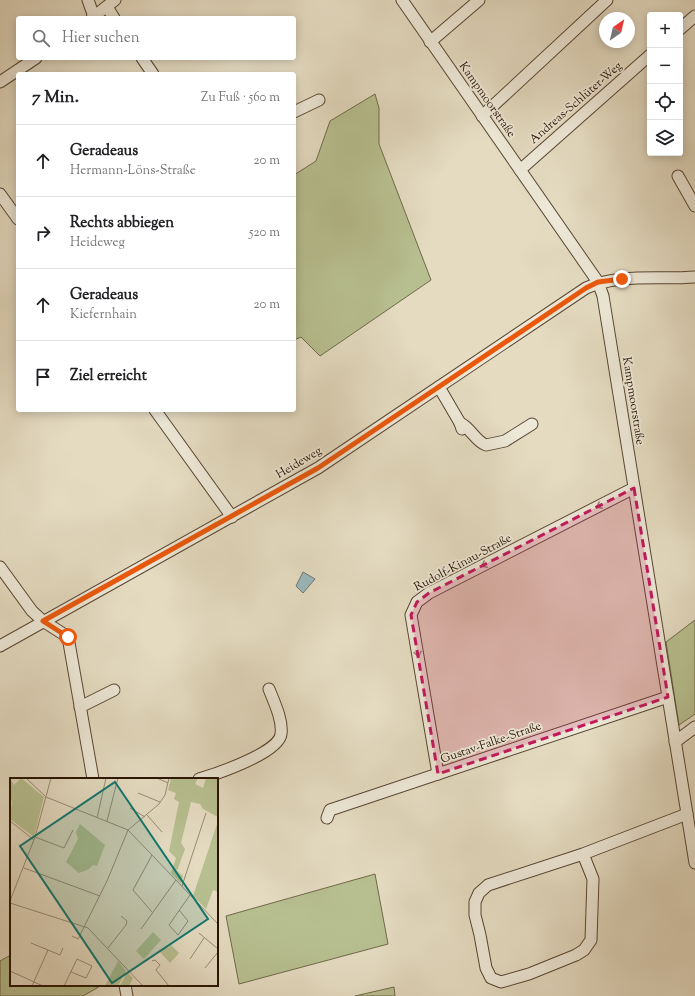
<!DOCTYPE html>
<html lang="de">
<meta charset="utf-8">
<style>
:root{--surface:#fff;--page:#f2f2f2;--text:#202124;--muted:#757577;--line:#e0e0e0}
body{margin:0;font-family:"Sorts Mill Goudy",serif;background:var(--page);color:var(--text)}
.controls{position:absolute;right:12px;top:12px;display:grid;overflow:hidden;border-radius:4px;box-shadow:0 2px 10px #0003}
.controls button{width:36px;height:36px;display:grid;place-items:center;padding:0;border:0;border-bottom:1px solid var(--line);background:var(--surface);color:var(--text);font:20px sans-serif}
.compass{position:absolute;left:599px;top:12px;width:36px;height:36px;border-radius:50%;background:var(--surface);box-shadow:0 2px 10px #0003;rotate:34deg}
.stop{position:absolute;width:12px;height:12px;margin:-9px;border:3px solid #ea580c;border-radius:50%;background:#fff}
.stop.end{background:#ea580c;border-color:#fff;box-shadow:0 1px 4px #0008}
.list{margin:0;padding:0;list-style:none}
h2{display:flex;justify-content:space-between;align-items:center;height:52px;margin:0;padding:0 16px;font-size:17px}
h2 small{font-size:13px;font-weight:400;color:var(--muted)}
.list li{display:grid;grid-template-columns:26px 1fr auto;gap:12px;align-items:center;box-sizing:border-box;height:72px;padding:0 16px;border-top:1px solid var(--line)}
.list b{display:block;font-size:15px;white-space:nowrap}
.list p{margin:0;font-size:13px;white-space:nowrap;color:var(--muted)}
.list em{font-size:13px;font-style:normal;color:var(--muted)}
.icon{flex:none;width:22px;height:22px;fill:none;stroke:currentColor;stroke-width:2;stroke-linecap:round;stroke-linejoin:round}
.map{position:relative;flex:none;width:695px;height:996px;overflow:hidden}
.search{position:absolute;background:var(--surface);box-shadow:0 2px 10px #0003;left:16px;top:16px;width:280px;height:44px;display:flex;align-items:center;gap:10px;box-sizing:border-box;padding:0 14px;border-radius:4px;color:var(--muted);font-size:15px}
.panel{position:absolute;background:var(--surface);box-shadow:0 2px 10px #0003;left:16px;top:72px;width:280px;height:340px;border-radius:4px}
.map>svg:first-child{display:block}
.green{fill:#b7bf90;stroke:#706949}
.water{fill:#9ab8bd;stroke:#6d7672}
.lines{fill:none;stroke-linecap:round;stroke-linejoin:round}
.minor-casing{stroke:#584532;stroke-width:13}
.minor{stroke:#ede8d7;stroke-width:11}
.oneway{stroke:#958877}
.route{stroke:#ea580c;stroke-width:5}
.marked{fill:#c2185b;fill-opacity:0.2;stroke:#c2185b;stroke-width:3;stroke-dasharray:8 5;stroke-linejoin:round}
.labels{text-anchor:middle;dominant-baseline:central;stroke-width:3.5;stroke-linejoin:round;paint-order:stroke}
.street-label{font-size:12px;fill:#291302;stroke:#ede8d7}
.inset-road{fill:none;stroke:#998b75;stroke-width:1}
.view{fill:#0f766e;fill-opacity:0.15;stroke:#0f766e;stroke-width:2}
.inset-edge{fill:none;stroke:#291302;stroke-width:2}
</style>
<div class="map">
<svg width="695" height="996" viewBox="0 0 695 996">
<rect width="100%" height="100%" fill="#e4dbc1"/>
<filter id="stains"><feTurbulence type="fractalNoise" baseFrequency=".005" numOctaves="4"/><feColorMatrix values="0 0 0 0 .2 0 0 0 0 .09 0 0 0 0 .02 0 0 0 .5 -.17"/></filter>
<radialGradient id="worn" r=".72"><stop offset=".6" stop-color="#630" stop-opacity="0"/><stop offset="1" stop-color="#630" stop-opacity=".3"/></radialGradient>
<!-- green -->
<g class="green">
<polygon points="375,94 379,108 379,144 431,280 320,356 301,337 294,340 294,175 316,161 330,121"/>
<polygon points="695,620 695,714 679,725 666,642"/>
<polygon points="375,874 388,944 239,984 226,916"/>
<polygon points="11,955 11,985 102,985 83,996 0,996 0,961"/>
<polygon points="394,987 395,996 355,996"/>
</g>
<!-- water -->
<polygon class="water" points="303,572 315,579 303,593 296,586"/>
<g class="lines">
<!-- minor casing -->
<g class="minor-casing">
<g id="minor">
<polyline points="88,0 94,17"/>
<polyline points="402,0 598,282 603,296 695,863"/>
<polyline points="107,7 114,18"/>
<polyline points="92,18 115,0"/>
<polyline points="680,29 695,16"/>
<polyline points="430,42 479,0"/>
<polyline points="142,58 153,74"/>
<polyline points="0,82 36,58"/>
<polyline points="294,112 319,100"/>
<polyline points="482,116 607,0"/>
<polyline points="520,170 650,55"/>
<polyline points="678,176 695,206"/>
<polyline points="0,194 18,219"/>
<polyline points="439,387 460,423 462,429"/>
<polyline points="155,410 232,517"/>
<path d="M460 423C471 428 475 441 486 445L505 441 532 424"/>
<polyline points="0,567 32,611 43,621 68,637 93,779"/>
<path d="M0 646 318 468 586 288C620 273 659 280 695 277"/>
<polyline points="80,707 114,690"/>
<polyline points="675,742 695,727"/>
<polyline points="438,774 411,615 417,602 429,593 634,488"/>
<path d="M199 779C216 774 279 753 281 734 283 720 274 702 269 689"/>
<polyline points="327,818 330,810 668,697"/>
<polyline points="583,854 593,879 591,940 584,950 576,955 529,974 501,982 491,978 486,968 480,935 475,915 475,902 479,893 488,885 583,854 687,814"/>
<polyline points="125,985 127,996"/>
</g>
</g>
<!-- minor -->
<use href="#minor" class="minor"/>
</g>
<!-- one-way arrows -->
<defs><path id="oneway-chevron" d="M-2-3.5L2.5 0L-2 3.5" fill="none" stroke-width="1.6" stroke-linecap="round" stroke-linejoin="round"/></defs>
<g class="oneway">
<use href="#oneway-chevron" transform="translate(599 506) rotate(153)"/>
<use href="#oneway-chevron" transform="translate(484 565) rotate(153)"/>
<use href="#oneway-chevron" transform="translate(418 654) rotate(80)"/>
</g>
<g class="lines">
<!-- route -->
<polyline class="route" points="68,637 43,621 318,468 586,288 598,282 622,279"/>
</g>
<!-- marked area -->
<path class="marked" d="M634 488 668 697 438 774 411 615 417 602 429 593Z"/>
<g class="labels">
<!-- street labels -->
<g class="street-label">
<text transform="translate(487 100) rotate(55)">Kampmoorstraße</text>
<text transform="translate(576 103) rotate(-41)">Andreas-Schlüter-Weg</text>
<text transform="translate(633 401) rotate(81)">Kampmoorstraße</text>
<text transform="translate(299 463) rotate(-31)">Heideweg</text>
<text transform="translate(463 563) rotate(-28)">Rudolf-Kinau-Straße</text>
<text transform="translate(491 743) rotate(-19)">Gustav-Falke-Straße</text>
</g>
</g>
<!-- overview -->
<g transform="translate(10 778)">
<rect width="208" height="208" fill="#e4dbc1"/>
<path d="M11 0 34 19 24 59 0 41 2 23 0 22V1L4 7ZM161 0H188L185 6 193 10 196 0H208V39L193 31 190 26 181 24 171 65 175 71 167 93 173 98 171 105 161 95 166 80 159 73 169 24 164 21 166 15 158 12ZM208 43V114L203 112 196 131 183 118ZM70 46 95 67 87 88 83 87 79 91 69 95 56 84 68 61 66 54ZM143 154 151 162 134 181 126 173ZM161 167 169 175 160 185 150 174 156 168 158 170ZM108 183 116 193 108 208H95ZM117 194 123 200 119 208H110Z" fill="#b7bf90"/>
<path class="inset-road" d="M16 0 36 19 118 52 208 146M147 0 158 5M128 15 150 24M120 30 135 39M137 37 152 54M87 40 96 0M0 43 24 62M97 43 108 0M25 59 54 70 63 52M14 90 90 118M172 108 196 35M0 123 25 59 41 0M0 125 78 150 133 208M169 132 178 143 168 157 159 147 180 117M142 134 123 112 142 77M131 151 166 102M189 155 208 171M62 158 68 161 97 103 118 52 149 26 155 17 159 0M21 165 50 177 53 170M98 170 116 147 117 143 111 138M180 181 194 160M142 183 145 182 150 187 146 192 159 208M195 190 208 174M0 193 33 208M22 208 38 172M54 208 67 181 82 188 76 200 61 194"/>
<path class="view" d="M105 4 198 141 102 205 10 68Z"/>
<rect width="208" height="208" class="inset-edge"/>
</g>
<rect width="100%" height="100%" filter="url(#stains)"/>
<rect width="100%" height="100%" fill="url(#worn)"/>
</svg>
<div class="controls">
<button>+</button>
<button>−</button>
<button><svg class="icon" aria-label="locate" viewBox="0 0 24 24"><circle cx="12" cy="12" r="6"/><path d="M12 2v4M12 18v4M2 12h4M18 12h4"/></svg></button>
<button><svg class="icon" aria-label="layers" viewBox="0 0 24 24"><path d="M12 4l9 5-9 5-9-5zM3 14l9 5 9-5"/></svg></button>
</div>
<svg class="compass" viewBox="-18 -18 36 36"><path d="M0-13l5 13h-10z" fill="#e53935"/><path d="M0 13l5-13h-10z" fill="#757577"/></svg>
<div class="stop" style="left:68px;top:637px"></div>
<div class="stop end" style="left:622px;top:279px"></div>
<div class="search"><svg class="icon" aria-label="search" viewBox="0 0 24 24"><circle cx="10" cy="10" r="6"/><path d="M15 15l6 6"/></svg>Hier suchen</div>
<section class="panel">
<h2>7 Min.<small>Zu Fuß · 560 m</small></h2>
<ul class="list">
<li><svg class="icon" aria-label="ahead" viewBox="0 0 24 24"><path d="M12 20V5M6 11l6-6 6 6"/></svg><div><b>Geradeaus</b><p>Hermann-Löns-Straße</p></div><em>20 m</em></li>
<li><svg class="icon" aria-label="right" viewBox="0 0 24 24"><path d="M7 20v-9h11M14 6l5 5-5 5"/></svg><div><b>Rechts abbiegen</b><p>Heideweg</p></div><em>520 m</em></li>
<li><svg class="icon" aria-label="ahead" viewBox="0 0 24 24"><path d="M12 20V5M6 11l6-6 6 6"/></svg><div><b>Geradeaus</b><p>Kiefernhain</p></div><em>20 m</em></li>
<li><svg class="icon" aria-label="arrive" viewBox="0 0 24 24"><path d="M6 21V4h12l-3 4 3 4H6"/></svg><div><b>Ziel erreicht</b></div></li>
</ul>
</section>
</div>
